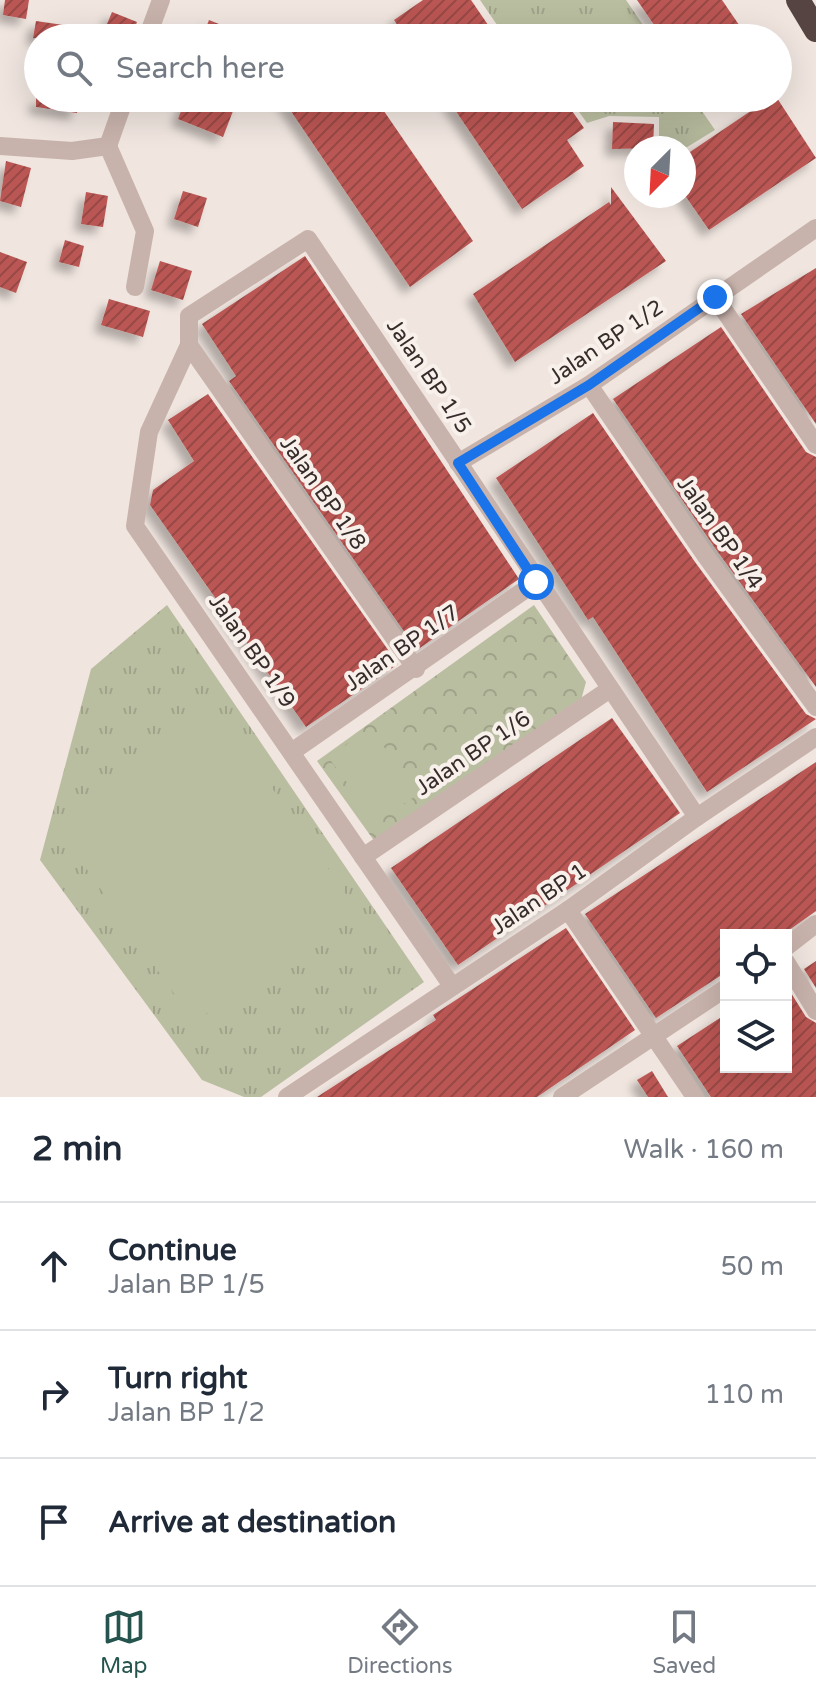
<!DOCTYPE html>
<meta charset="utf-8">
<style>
:root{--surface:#fff;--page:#f6f6f7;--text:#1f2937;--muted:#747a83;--line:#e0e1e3;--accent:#24544d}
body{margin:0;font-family:"Varela Round",sans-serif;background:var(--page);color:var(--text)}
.controls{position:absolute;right:24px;bottom:24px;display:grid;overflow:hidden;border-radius:0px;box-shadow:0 8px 32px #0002}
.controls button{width:72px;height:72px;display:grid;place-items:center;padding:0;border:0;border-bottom:2px solid var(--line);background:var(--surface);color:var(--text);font:40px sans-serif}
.compass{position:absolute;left:624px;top:136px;width:72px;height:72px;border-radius:50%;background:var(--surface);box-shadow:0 8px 32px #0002;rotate:204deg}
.stop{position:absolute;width:24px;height:24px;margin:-18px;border:6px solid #1a73e8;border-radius:50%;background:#fff}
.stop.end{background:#1a73e8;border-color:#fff;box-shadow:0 2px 8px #0008}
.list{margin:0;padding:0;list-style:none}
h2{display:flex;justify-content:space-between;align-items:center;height:104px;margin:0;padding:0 32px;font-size:34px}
h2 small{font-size:26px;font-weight:400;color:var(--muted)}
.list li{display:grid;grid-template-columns:52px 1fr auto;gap:24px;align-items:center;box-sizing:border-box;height:128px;padding:0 32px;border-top:2px solid var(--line)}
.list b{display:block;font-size:30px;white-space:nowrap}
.list p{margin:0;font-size:26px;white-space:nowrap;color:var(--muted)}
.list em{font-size:26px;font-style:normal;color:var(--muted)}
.icon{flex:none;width:44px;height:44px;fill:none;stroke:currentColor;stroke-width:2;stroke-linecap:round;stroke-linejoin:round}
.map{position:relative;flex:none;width:816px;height:1097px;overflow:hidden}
.search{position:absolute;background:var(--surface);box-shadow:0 8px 32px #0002;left:24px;right:24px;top:24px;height:88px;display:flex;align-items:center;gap:20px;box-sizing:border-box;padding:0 28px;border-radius:44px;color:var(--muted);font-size:30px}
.sheet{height:488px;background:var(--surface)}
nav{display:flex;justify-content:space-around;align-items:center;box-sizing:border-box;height:112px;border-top:2px solid var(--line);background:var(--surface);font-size:22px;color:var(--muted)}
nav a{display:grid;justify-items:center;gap:4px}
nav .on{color:var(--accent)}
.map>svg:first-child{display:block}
.grass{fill:url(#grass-tufts)}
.park{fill:url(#park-crowns)}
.pitch{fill:#babea0}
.building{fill:url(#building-hatch);filter:url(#shadow)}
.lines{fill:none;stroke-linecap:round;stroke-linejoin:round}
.street{stroke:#c8b3ac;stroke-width:18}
.highway{stroke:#564442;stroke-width:24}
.route{stroke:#1a73e8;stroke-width:10}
.labels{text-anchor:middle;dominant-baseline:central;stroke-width:8;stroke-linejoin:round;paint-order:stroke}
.street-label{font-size:22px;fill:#362c2a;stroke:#f8f0eb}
</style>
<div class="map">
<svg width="816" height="1097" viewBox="0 0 816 1097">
<defs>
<pattern id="grass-tufts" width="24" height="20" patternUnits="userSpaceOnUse" patternTransform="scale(2)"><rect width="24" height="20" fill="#babea0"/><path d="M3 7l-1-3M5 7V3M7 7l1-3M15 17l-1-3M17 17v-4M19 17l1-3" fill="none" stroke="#a0a38a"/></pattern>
<pattern id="park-crowns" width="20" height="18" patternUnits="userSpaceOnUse" patternTransform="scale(2)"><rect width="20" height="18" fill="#babea0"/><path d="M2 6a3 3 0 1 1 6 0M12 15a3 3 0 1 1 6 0" fill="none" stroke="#a0a38a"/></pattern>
<pattern id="building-hatch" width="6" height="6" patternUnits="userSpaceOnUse" patternTransform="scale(2)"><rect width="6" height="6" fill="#ba5753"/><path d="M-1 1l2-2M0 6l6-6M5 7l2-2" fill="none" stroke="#984845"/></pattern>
<filter id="shadow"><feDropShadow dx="-7" dy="7" stdDeviation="4" flood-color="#0004"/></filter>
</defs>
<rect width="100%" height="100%" fill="#f0e5df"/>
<!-- grass -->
<g class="grass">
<polygon points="480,0 626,0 652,38 506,38"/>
<polygon points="569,98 693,98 715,130 684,149 659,148 659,117 609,116 587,123"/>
<polygon points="167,605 424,982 261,1097 244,1097 202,1080 40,860 91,669"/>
</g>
<!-- park -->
<polygon class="park" points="534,605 586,682 580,704 375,842 317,761"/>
<!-- pitch -->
<g class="pitch">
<polygon points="219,712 357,910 194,1022 55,824"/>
<polygon points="371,728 417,795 376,822 328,757"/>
</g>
<!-- building -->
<g class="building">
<polygon points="5,0 29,0 26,19 3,15"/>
<polygon points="423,0 471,0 497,38 406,38 394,20"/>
<polygon points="637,0 722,0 748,38 663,38"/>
<polygon points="112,12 137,22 131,38 104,31"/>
<polygon points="209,20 251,37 250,38 202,38"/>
<polygon points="36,21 91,29 91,38 33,38"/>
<polygon points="36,98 79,98 77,113 36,107"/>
<polygon points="186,98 238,98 223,137 178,119"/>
<polygon points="282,98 375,98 473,241 410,287"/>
<polygon points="447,98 563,98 584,128 567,140 584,166 522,209"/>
<polygon points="770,98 777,98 816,158 709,230 684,194 684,156"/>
<polygon points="613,122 654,124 653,148 612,149"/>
<polygon points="6,161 31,168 21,207 0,201"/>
<polygon points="611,187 666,261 515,362 473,294 609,202 611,205"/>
<polygon points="183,191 207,198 198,227 174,219"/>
<polygon points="86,192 108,196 103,227 81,224"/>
<polygon points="65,240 84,246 79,267 59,262"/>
<polygon points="0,252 27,262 16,293 0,287"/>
<polygon points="305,256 519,579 417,650 229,381 236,376 202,324"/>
<polygon points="160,261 192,271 183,300 151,290"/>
<polygon points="816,268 816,424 741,314"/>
<polygon points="109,299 150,311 143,337 101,325"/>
<polygon points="721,327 806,452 816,457 816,687 715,548 613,399"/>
<polygon points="208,394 398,664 306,727 150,505 153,490 194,461 168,420"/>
<polygon points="593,413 695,562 806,714 816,719 707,792 593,617 588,620 496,478"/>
<polygon points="612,718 680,813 458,965 391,868"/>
<polygon points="816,762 816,911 782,935 726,935 726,972 656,1018 585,914"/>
<polygon points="566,928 635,1030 537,1097 317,1097 436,1020 433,1015"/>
<polygon points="816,961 816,988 804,969"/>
<polygon points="786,985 806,1017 816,1023 816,1097 711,1097 677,1046 726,1014 726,1067 786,1067"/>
<polygon points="652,1071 668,1097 648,1097 637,1080"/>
</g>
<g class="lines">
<!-- street -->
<g class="street">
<polyline points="147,38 161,0"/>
<polyline points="0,146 72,151 108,146 125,98"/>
<polyline points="108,146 145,231 135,287"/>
<polyline points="715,297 816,445"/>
<polyline points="189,345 416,669"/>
<polyline points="589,385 705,555 816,707"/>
<polyline points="458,463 589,385 816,228"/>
<polyline points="293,751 536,582"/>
<polyline points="363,857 610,689"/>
<polyline points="568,910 695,1097"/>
<polyline points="786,947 816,924"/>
<polyline points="786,962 816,1011"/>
<polyline points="452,986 135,526 149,432 189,345 189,316 308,239 697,817"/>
<polyline points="287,1097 568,910 697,817 816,737"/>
<polyline points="562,1097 726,988"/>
</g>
<!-- highway -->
<polyline class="highway" points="798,0 816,30"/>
</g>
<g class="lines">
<!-- route -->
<polyline class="route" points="536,582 458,463 589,385 715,297"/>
</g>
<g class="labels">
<!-- street labels -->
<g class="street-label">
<text transform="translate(606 342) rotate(-34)">Jalan BP 1/2</text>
<text transform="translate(429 376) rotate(56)">Jalan BP 1/5</text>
<text transform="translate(323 493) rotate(55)">Jalan BP 1/8</text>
<text transform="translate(720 533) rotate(55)">Jalan BP 1/4</text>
<text transform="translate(402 648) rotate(-35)">Jalan BP 1/7</text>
<text transform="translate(252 651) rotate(55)">Jalan BP 1/9</text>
<text transform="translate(473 753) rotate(-34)">Jalan BP 1/6</text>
<text transform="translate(539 899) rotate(-34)">Jalan BP 1</text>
</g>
</g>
</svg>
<div class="controls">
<button><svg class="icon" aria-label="locate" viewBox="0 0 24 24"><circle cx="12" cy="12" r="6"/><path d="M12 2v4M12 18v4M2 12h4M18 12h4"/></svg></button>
<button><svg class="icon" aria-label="layers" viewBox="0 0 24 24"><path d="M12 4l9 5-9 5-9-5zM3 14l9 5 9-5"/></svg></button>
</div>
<svg class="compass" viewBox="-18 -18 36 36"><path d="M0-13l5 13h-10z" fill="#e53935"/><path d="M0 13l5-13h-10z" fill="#747a83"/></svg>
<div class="stop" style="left:536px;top:582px"></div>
<div class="stop end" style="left:715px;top:297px"></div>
<div class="search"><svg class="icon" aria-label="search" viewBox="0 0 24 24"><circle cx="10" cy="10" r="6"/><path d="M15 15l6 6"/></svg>Search here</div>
</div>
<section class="sheet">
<h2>2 min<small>Walk · 160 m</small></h2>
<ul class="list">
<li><svg class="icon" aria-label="ahead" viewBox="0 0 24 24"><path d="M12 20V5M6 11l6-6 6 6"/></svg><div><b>Continue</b><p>Jalan BP 1/5</p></div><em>50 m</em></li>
<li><svg class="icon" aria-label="right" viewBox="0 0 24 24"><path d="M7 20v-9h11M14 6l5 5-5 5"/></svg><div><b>Turn right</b><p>Jalan BP 1/2</p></div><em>110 m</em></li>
<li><svg class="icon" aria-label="arrive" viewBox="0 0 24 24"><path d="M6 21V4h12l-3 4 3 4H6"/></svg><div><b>Arrive at destination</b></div></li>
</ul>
</section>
<nav>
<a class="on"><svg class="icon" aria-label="map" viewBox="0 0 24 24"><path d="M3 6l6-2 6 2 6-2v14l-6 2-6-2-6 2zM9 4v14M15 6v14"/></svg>Map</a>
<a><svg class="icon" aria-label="directions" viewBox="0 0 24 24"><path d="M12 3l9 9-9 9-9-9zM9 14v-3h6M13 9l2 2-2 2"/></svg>Directions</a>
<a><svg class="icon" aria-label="saved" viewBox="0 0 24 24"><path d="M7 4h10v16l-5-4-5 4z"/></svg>Saved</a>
</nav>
